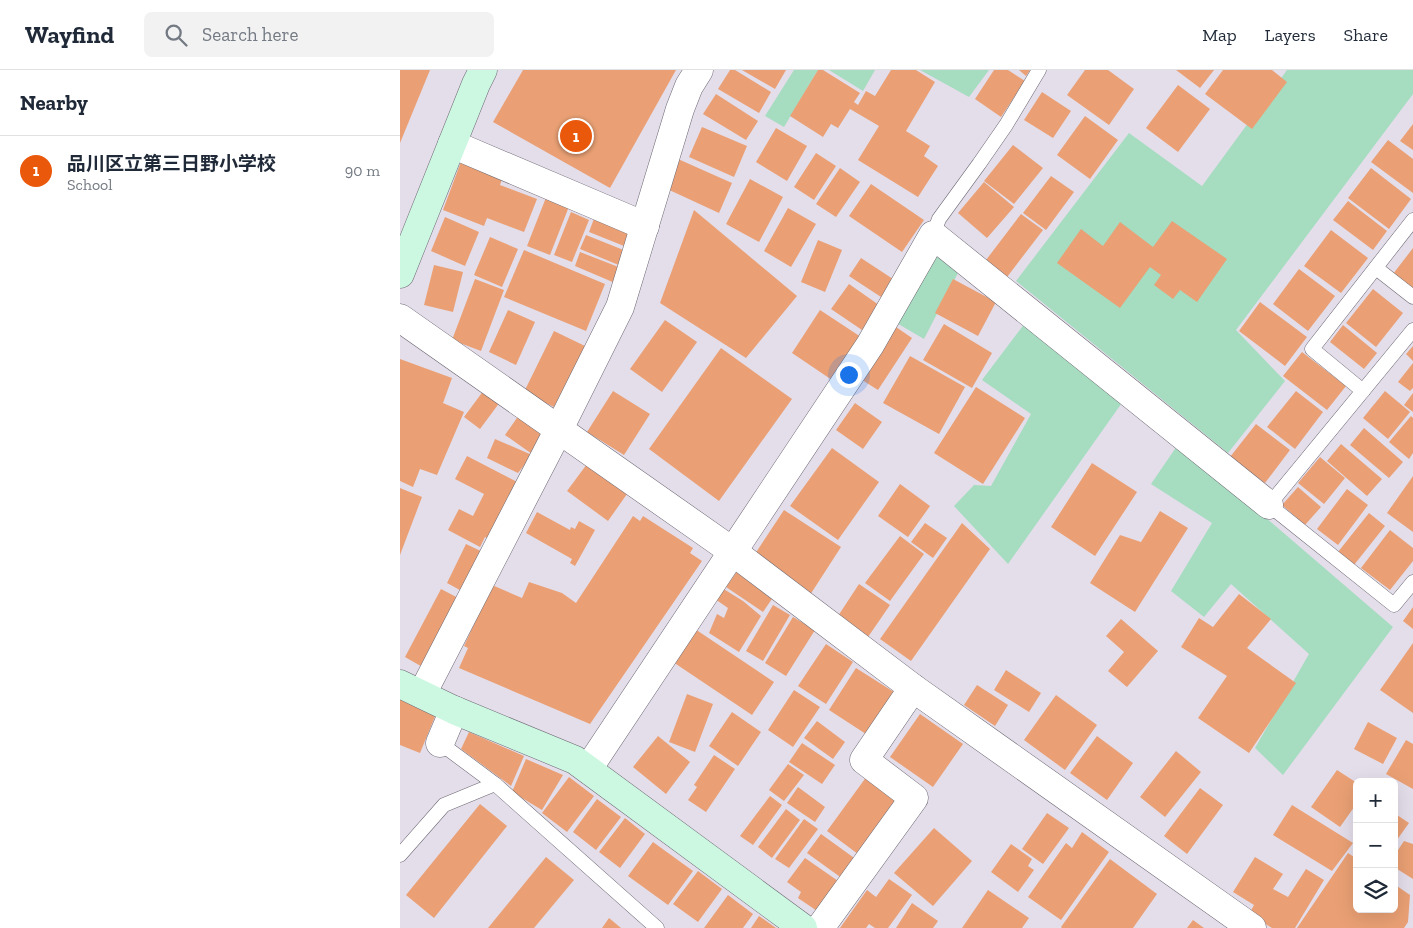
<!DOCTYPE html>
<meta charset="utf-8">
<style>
:root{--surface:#fff;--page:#f2f2f3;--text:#1f2937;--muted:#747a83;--line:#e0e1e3;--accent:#ea580c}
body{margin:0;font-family:"Zilla Slab","Noto Sans JP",serif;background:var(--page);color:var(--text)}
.controls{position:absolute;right:15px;bottom:15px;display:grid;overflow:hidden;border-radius:8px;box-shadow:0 5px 20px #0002}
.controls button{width:45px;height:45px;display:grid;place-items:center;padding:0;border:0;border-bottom:1px solid var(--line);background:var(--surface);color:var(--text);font:25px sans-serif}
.you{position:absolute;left:448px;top:304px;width:18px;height:18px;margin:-12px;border:4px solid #fff;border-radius:50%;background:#1a73e8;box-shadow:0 0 0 8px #1a73e833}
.badge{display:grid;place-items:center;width:32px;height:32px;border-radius:50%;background:var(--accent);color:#fff;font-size:16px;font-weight:700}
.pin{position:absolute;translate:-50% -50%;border:2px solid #fff;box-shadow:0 1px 5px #0006}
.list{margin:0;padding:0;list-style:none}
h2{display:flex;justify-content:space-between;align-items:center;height:65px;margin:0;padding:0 20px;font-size:21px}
h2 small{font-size:16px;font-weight:400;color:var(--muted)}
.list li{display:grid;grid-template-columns:32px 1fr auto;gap:15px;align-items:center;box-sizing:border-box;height:70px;padding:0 20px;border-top:1px solid var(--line)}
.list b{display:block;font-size:19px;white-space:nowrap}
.list p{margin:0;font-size:16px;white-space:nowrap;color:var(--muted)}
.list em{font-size:16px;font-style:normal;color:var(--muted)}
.icon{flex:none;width:28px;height:28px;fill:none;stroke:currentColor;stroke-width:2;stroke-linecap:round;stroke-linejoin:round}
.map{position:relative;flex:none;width:1013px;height:858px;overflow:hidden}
header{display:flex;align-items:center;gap:30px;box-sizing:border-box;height:70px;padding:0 25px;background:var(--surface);border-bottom:1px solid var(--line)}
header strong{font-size:24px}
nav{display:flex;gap:28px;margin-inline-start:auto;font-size:18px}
.search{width:350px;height:45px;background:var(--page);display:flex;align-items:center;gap:12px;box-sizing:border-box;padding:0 18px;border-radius:8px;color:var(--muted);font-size:19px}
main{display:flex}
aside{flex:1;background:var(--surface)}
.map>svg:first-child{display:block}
.green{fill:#a6dcc0}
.building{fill:#eaa074}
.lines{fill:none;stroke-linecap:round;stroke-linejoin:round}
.lane-casing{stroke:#6d6873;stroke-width:15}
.street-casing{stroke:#6d6873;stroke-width:29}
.secondary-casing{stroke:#6d6873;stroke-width:29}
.lane{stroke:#fff;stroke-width:14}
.street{stroke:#fff;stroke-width:28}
.secondary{stroke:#ccf8e2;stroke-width:28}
</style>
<header>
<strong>Wayfind</strong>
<div class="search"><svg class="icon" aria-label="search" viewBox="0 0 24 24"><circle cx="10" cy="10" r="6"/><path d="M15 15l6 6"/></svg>Search here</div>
<nav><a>Map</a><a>Layers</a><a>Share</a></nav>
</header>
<main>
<aside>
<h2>Nearby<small></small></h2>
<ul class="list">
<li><span class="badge">1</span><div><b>品川区立第三日野小学校</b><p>School</p></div><em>90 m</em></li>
</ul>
</aside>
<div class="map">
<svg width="1013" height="858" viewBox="0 0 1013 858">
<rect width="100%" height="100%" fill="#e4deeb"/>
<!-- green -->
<g class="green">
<polygon points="394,0 418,0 384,57 365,46"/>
<polygon points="429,0 475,0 463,21"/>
<polygon points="520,0 589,0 569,27"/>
<polygon points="887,0 1013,0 1013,24 836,260 885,311 828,383 616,211 729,63 802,116"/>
<polygon points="534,181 559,201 524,269 495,252"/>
<polygon points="628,249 724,330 608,494 554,436 574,415 591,416 631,344 582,310"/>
<polygon points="779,373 993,557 883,705 855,678 909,584 831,514 804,547 771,521 812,453 751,414"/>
</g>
<!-- building -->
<g class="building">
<polygon points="0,0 30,0 0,73"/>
<polygon points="123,0 276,0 210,118 93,52"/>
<polygon points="330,0 335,0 371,22 359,43 318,19"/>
<polygon points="342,0 386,0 375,19"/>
<polygon points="418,0 423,0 460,23 454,32 458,35 466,21 475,26 491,0 516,0 535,12 506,61 530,76 524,86 538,96 518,127 458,90 479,56 450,39 438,58 431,54 423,67 390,46"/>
<polygon points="594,0 608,0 625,11 601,47 575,29"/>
<polygon points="619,0 630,0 626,6"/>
<polygon points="685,0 708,0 734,19 709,55 667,25"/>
<polygon points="776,0 814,0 800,18"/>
<polygon points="823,0 872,0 887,12 852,59 805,24"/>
<polygon points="778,15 810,39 778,82 746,58"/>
<polygon points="642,22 671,41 653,68 624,50"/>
<polygon points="316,24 358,51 346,70 303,44"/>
<polygon points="685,46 718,70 690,109 657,85"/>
<polygon points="1013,54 1013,80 1000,71"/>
<polygon points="302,57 347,76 334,107 289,87"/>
<polygon points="376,58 407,76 387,111 356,92"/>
<polygon points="988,70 1013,89 1013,123 971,92"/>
<polygon points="613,75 643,98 614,134 584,111"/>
<polygon points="416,83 436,96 414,130 394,117"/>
<polygon points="62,89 103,106 100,115 137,129 124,162 87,148 84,156 43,140"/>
<polygon points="278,89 332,113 319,143 265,118"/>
<polygon points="440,98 460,112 436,147 416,134"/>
<polygon points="971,98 1011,129 989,159 948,128"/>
<polygon points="651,106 674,122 646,160 623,143"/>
<polygon points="350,109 383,127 359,172 326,154"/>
<polygon points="584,112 614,137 587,168 558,143"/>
<polygon points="471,114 524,150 502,182 449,146"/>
<polygon points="147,125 170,134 150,185 127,176"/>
<polygon points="948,131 987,161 973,180 933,150"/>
<polygon points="388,138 416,154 391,197 364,181"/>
<polygon points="294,140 397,226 346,288 260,233"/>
<polygon points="171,142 189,150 172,192 154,185"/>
<polygon points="621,144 643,160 604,211 583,194"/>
<polygon points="195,146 235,163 229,178 189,162"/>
<polygon points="45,147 79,162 65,196 31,181"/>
<polygon points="772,151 827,189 797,232 780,220 773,229 754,215 761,205 750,197 720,238 657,193 681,159 703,176 720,152 753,177"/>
<polygon points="931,160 968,188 941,223 904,196"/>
<polygon points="186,165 226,181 221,196 180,179"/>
<polygon points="90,167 118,179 102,217 74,205"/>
<polygon points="418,170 442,180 425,222 401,212"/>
<polygon points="1013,178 1013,219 993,204"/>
<polygon points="124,180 205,214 186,261 104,227"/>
<polygon points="180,182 221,198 215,213 175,196"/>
<polygon points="461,188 493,209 481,227 449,206"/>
<polygon points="34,195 63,202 53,242 24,235"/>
<polygon points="899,199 935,226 908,261 873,234"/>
<polygon points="75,209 104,220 81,281 52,270"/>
<polygon points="553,209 596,232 578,266 535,243"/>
<polygon points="449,214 479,235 462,260 431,239"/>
<polygon points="973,219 1003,243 976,277 946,253"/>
<polygon points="860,232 907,267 885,296 839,261"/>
<polygon points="108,240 135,252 116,295 89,282"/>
<polygon points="420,240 461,267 432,310 392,283"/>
<polygon points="265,250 297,272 262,322 230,299"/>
<polygon points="544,254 592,283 572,318 523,290"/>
<polygon points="943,255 977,283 964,299 930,272"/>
<polygon points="496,257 512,268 478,320 462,310"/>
<polygon points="154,261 185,276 154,337 124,322"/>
<polygon points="1013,276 1013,291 1006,284"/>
<polygon points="321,278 392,329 319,431 249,379"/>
<polygon points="902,282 946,316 927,340 883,306"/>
<polygon points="510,286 565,317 539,364 483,333"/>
<polygon points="0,289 52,308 43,333 64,342 37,405 20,399 13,417 0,411"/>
<polygon points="1013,293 1013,318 1010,321 998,312"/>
<polygon points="576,317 625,348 583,414 534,383"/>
<polygon points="84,320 100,332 80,359 64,347"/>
<polygon points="213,321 250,344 224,385 187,362"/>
<polygon points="896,321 923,342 895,379 867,357"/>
<polygon points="985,321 1010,342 988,369 963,348"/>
<polygon points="1013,323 1013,342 1004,335"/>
<polygon points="455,333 482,352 463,379 436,360"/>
<polygon points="119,345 145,364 132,384 105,365"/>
<polygon points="1011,346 1013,348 1013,383 1009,389 989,372"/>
<polygon points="856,354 890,380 865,413 830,387"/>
<polygon points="964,358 1003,392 989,408 950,375"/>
<polygon points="95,369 132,385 118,403 87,388"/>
<polygon points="941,374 982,409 967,426 927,391"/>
<polygon points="432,378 479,412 438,470 390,436"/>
<polygon points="67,386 125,416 96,473 85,467 80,477 48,460 59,439 73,446 84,424 55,409"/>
<polygon points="920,387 945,408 924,434 898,413"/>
<polygon points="692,393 737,422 695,486 651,457"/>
<polygon points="187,394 227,424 208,451 167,421"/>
<polygon points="1013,406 1013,462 987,443"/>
<polygon points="500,414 530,436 508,467 478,446"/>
<polygon points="898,417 921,437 905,455 882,435"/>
<polygon points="0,418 22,427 0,485"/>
<polygon points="947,419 968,435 938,475 917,459"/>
<polygon points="384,440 441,477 410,525 353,487"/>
<polygon points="760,441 788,458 735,542 690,513 720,465 741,472"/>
<polygon points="137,442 170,460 171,457 175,459 179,451 195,460 175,496 170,493 172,489 126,463"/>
<polygon points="969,443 985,456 954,495 938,482"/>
<polygon points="233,446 240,451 243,446 293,478 290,483 302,491 190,654 59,598 68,578 64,576 92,515 122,528 129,512 162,523 176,533"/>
<polygon points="525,453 547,468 533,488 511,472"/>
<polygon points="562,453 590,479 511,591 480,569"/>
<polygon points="990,460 1013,478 1013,491 990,520 961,498"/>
<polygon points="500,466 524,484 490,531 465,513"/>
<polygon points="66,474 89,485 69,525 47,513"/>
<polygon points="338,500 374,526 363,542 326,517"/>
<polygon points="459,514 490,535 468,567 438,546"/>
<polygon points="322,518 343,531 361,546 339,582 309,563 317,544 324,548 328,538 315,529"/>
<polygon points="41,519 62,530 26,599 5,587"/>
<polygon points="839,524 871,549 847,578 896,613 849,683 798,648 827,606 781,577 799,548 813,557"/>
<polygon points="373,535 390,545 363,591 346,581"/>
<polygon points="1013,537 1013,559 1003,551"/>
<polygon points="393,547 415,560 386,606 365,593"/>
<polygon points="721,549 758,581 727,617 708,601 724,582 706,566"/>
<polygon points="295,559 374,612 352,645 273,592"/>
<polygon points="1013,573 1013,643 980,620"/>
<polygon points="426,574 453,592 426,634 398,616"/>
<polygon points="456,598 497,624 469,666 429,640"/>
<polygon points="606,600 641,623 629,642 594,620"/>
<polygon points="577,615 608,635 595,656 564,635"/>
<polygon points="394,620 420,637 393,677 368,660"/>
<polygon points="287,624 313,634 295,682 269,672"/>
<polygon points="656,625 697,655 665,700 624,670"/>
<polygon points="0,629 36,644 20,683 0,675"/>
<polygon points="332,642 361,662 338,696 309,676"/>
<polygon points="520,644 563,674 533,717 490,687"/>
<polygon points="417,651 445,672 433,689 404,668"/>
<polygon points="968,652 997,668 983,694 954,679"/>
<polygon points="69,662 124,686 111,716 61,679"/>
<polygon points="258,666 290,692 266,724 233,697"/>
<polygon points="697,666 733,693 707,730 670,703"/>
<polygon points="1006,670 1013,674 1013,719 986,704"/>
<polygon points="402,673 435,695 422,714 389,692"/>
<polygon points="776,681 801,702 765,747 740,727"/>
<polygon points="314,685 335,699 306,742 288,730 297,717 294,715"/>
<polygon points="126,689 163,705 142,740 112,722"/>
<polygon points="388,694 404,705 384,731 369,720"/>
<polygon points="937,700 957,713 957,733 940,757 911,737"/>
<polygon points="467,706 502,733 462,787 427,761"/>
<polygon points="169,707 194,726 167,762 142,743"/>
<polygon points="398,717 425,737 415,752 387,733"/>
<polygon points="800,718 823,735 787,784 764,766"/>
<polygon points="370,726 382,735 353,775 340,766"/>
<polygon points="197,729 221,747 196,780 173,762"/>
<polygon points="80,734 107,756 34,848 6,825"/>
<polygon points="892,735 953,773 932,801 873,765"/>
<polygon points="386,739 400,750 372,788 358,777"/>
<polygon points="647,743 669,758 643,794 622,779"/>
<polygon points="994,743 1009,753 994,774"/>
<polygon points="225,748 245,764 220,798 199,782"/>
<polygon points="404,749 418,759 389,798 375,789"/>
<polygon points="534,758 572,791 533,836 494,803"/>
<polygon points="682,762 709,782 661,850 628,827 666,773 672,778"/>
<polygon points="421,764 457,790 443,809 407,783"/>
<polygon points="1004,771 1013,774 1013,809 994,797 994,786"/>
<polygon points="253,772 293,801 268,835 228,806"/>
<polygon points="611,774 632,789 628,796 634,800 618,822 591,802"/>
<polygon points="948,783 957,789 957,839 994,839 994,814 1010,825 1008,852 1004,858 897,858"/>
<polygon points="146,787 174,810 134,858 88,858"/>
<polygon points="855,787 883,804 873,819 888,827 906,799 924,810 895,858 872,858 849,844 854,835 833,822"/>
<polygon points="405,788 441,813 420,843 398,828 401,822 387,812"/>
<polygon points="710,789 757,824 733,858 662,858 661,857"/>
<polygon points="298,801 322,819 298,852 273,834"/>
<polygon points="489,809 512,825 488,858 475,858 469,854 466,858 440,858 467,820 476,827"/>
<polygon points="588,820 629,848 622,858 562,858"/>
<polygon points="328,825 353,844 343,858 304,858"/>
<polygon points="512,833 538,851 533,858 496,858"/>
<polygon points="359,846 376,858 351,858"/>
<polygon points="209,848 221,858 202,858"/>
<polygon points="793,850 804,858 787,858"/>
</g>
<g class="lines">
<!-- lane casing -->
<g class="lane-casing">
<g id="lane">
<polyline points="533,165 539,149 579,94 606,55 639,0"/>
<polyline points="976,198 1013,227"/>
<polyline points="1013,260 869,435 994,535 1013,512"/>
<polyline points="963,321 912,279 1013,150"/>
<polyline points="40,673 95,714 257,858"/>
<polyline points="0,785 44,735 95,714"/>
</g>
</g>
<!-- street casing -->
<g class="street-casing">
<g id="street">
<polyline points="52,74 245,156"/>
<polyline points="0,248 332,481 513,618 852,858"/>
<polyline points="22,624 159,359 220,237 280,39 289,16 299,0"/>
<polyline points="40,673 54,640"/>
<polyline points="188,699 470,275 533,165 869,435"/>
<polyline points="420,858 514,728 464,690 513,618"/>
</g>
</g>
<!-- secondary casing -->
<g class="secondary-casing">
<g id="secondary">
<polyline points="0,204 76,14 83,0"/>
<polyline points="0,614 54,640 175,690 403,858"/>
</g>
</g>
<!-- lane -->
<use href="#lane" class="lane"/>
<!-- street -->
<use href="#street" class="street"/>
<!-- secondary -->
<use href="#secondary" class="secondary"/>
</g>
</svg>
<div class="controls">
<button>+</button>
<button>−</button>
<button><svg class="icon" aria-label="layers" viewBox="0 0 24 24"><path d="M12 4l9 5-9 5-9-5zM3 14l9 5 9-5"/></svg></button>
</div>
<div class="you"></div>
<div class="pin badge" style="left:176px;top:66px">1</div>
</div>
</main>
